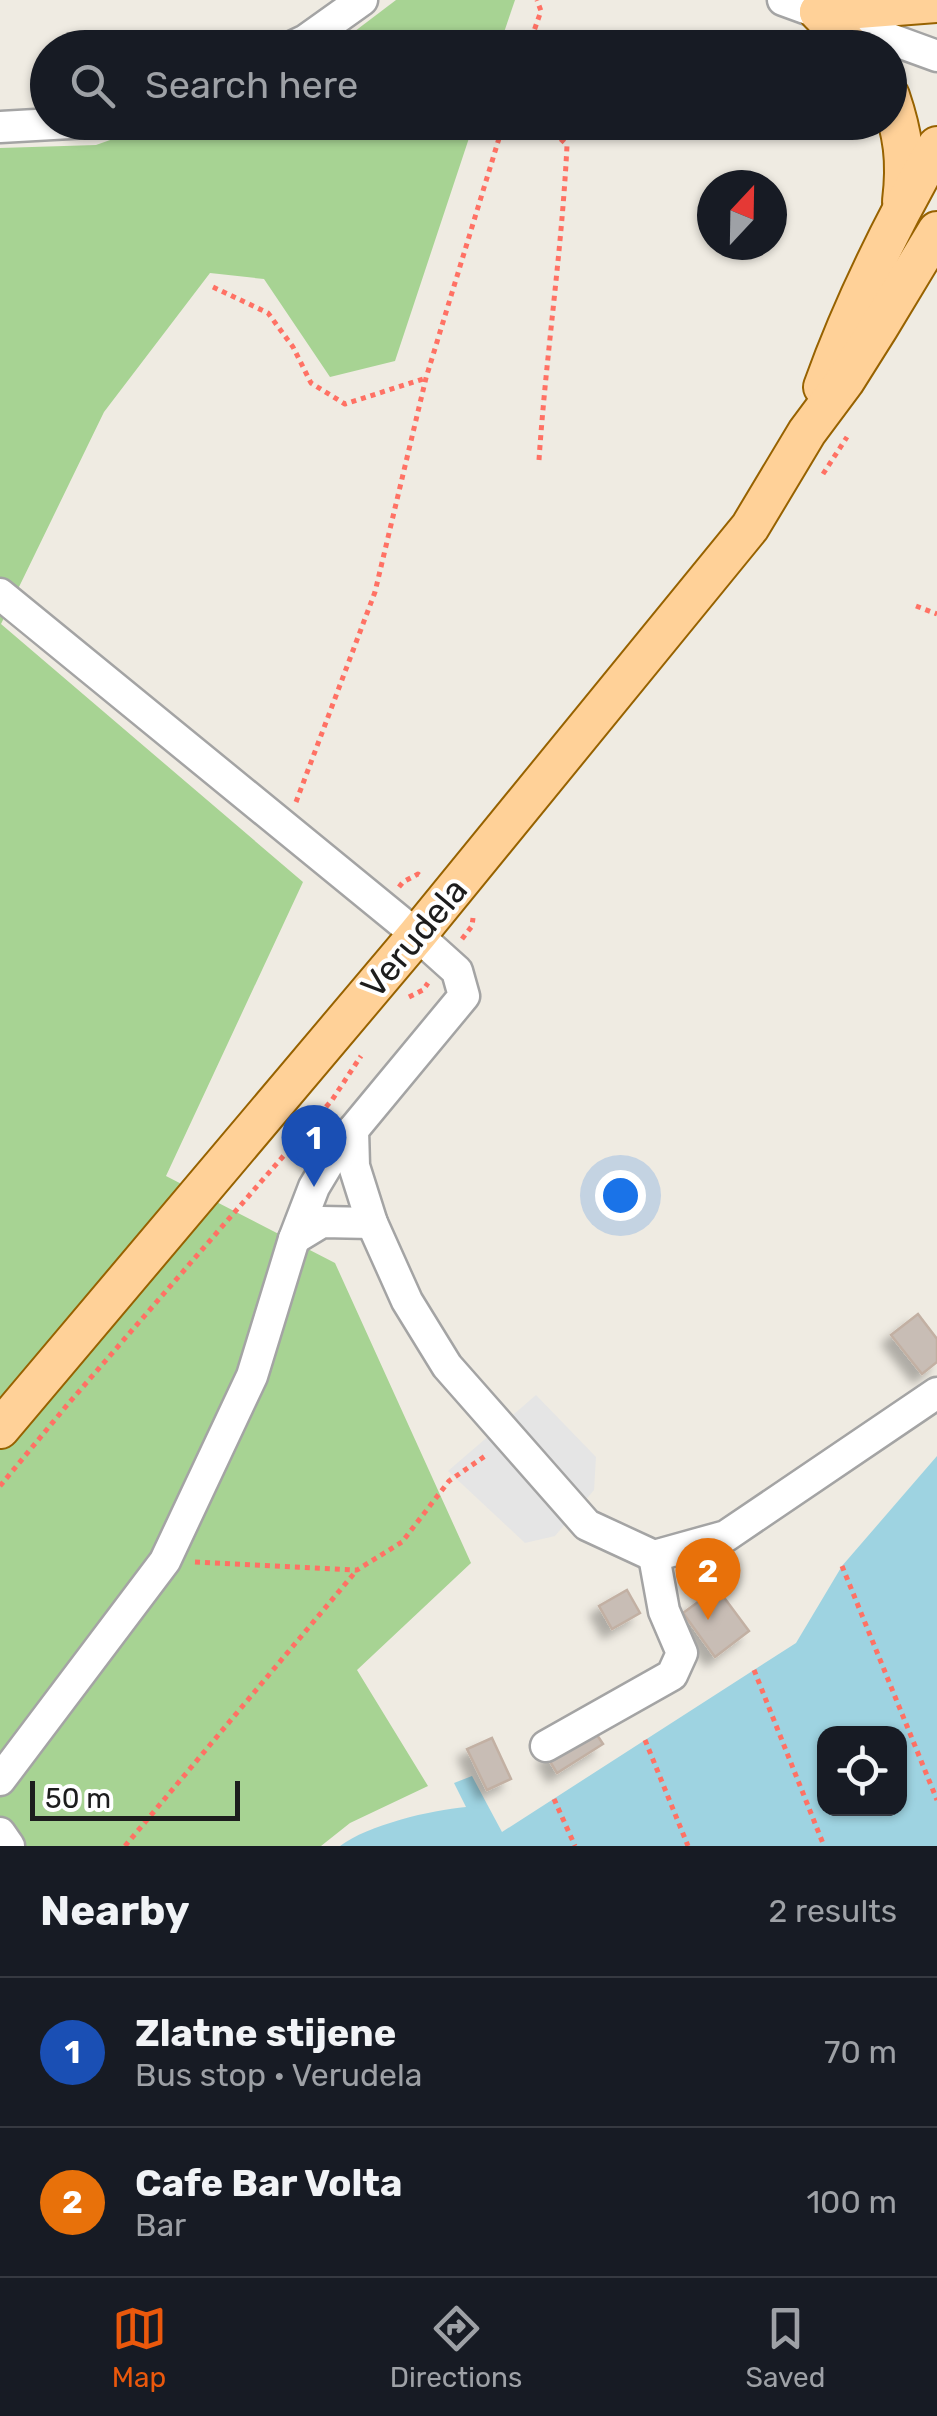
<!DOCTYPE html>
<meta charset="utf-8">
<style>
:root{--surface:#171b24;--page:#20242c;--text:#f1f3f6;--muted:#9ea1a6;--line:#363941;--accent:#ea580c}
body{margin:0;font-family:Rubik,sans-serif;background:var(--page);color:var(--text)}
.controls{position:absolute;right:30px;bottom:30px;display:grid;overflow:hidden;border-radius:20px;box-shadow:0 2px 8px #0004}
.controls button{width:90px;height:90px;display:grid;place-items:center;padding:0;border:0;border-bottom:2px solid var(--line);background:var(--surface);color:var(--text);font:50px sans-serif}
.compass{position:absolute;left:697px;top:170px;width:90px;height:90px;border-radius:50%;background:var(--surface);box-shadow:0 2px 8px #0004;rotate:22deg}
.scale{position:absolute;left:30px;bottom:25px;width:210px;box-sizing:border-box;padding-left:10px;border:5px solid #1d1d1d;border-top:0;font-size:28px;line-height:35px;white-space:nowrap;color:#1d1d1d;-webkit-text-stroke:8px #fff;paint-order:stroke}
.you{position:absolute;left:620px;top:1195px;width:35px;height:35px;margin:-25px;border:8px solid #fff;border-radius:50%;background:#1a73e8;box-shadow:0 0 0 15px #1a73e833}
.badge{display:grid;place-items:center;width:65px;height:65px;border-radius:50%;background:var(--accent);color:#fff;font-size:32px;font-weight:700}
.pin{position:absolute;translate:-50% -82px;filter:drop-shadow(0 2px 5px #0008)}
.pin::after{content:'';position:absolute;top:52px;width:35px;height:30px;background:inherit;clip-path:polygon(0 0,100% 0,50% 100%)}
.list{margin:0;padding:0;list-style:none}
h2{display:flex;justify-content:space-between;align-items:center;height:130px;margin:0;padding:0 40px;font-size:42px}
h2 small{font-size:32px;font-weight:400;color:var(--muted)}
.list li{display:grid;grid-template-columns:65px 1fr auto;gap:30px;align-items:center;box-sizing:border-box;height:150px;padding:0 40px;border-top:2px solid var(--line)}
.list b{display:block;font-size:38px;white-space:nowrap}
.list p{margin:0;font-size:32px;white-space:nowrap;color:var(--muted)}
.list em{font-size:32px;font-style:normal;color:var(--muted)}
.icon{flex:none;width:55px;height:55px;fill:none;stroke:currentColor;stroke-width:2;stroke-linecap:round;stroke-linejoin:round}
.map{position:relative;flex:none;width:937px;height:1846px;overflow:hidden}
.search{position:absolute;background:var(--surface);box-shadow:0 2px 8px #0004;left:30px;right:30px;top:30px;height:110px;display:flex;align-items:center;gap:25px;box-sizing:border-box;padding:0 35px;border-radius:55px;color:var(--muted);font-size:38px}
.sheet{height:430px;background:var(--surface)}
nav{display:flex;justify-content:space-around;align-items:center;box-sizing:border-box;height:140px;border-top:2px solid var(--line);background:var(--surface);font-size:28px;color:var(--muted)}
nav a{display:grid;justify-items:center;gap:5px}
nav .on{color:var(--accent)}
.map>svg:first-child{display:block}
.forest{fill:#a7d393}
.parking{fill:#e5e5e5}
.water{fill:#9ed3e1;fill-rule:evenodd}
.building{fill:#c8bdb5;stroke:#c2b0a3;stroke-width:2.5;filter:url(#shadow)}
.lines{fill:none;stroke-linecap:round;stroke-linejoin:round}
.minor-casing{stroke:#a4a4a4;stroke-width:35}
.major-casing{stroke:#976200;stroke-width:42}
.path{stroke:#ff7164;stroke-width:5;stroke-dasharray:5 5;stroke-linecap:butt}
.minor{stroke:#fff;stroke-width:30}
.major{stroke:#ffd198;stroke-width:38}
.labels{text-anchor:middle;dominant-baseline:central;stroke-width:8;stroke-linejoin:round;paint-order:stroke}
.street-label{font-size:35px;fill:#1d1d1d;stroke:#fff}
</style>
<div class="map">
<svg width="937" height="1846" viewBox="0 0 937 1846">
<defs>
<filter id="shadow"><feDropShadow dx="-9" dy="9" stdDeviation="5" flood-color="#0004"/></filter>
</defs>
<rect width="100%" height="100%" fill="#efebe2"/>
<!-- forest -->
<g class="forest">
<polygon points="396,0 515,0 499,47 334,47"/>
<polygon points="161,122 474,123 395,361 330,377 264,279 210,273 104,412 1,624 303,882 166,1176 335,1263 471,1563 357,1670 428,1786 350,1823 321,1846 0,1846 0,148 96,145"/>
</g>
<!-- parking -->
<polygon class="parking" points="536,1395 596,1457 594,1490 555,1536 525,1543 448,1471"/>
<!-- water -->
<path class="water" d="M937 1456V1846H340C368 1825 431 1810 466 1807L454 1783 472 1776 502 1832 796 1643 842 1566ZM824 1734H900V1808H824Z"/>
<!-- building -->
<g class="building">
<polygon points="918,1314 937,1339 937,1362 922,1374 891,1335"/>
<polygon points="717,1588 749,1631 715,1657 683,1613"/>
<polygon points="627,1590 640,1613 612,1629 599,1606"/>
<polygon points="591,1726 603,1744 557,1773 546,1755"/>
<polygon points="492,1738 511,1779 487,1790 467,1749"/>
</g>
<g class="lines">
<!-- minor casing -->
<g class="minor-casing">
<g id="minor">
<polyline points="783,0 937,56"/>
<polyline points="289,48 306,40 362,0"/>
<polyline points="0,127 88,122"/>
<polyline points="0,594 417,935 457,971 464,996 353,1130 354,1166 372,1223 407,1301 447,1366 587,1525 654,1556 726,1536 937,1393"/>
<polyline points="294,1239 322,1222 372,1223"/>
<polyline points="546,1746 672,1675 682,1653 664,1611 654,1556"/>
<polyline points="0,1780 165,1561 252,1376 294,1239 314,1187 335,1152 353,1130"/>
<polyline points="0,1833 9,1846"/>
</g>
</g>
<!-- major casing -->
<g class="major-casing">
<g id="major">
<polyline points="819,12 937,3"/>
<polyline points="819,12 852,48"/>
<path d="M890 96C903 134 907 161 902 201"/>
<path d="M823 387C853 303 893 223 937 146"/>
<polyline points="0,1429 417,935 750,527 807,432 845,381 879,327 937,231"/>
</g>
</g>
<!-- path -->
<g class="path">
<polyline points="528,48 541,11 537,0"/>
<polyline points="213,287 268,313 293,347 311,383 345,404 426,378"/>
<path d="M539 460C546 355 562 250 567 145L543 122"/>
<polyline points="823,474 847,437"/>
<polyline points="916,606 937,614"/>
<polyline points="296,802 375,592 426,378 504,122"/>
<polyline points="399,887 403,882 418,874 423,878"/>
<polyline points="462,939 472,926 473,918"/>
<polyline points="409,997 423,990 428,983"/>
<polyline points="0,1486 68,1404 332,1100 361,1056"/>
<polyline points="195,1562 357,1570 402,1542 449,1481 488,1454"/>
<polyline points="842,1566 937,1800"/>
<polyline points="754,1670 824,1846"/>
<polyline points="645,1740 688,1846"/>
<polyline points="554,1799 575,1846"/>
<polyline points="125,1846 357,1570"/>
</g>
<!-- minor -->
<use href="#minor" class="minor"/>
<!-- major -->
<use href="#major" class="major"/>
</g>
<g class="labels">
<!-- street labels -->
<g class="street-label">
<text transform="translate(414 938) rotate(-50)">Verudela</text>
</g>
</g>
</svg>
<div class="controls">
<button><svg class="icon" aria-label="locate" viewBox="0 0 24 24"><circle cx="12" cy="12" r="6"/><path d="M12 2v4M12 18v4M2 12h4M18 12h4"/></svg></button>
</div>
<svg class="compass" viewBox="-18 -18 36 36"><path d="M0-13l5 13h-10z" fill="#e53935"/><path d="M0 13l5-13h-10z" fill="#9ea1a6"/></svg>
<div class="scale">50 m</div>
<div class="you"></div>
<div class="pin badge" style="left:314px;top:1187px;background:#1a4fb4">1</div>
<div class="pin badge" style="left:708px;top:1620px;background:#e8710a">2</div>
<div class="search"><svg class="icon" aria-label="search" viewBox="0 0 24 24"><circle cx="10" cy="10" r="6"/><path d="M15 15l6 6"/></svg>Search here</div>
</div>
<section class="sheet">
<h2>Nearby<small>2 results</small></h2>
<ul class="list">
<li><span class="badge" style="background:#1a4fb4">1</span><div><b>Zlatne stijene</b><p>Bus stop · Verudela</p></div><em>70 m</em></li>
<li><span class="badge" style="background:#e8710a">2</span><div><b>Cafe Bar Volta</b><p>Bar</p></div><em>100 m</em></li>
</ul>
</section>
<nav>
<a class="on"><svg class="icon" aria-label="map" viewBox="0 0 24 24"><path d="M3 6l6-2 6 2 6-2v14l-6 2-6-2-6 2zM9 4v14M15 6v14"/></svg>Map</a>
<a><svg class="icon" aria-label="directions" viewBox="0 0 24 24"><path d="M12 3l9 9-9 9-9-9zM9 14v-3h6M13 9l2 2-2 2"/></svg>Directions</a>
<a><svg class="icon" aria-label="saved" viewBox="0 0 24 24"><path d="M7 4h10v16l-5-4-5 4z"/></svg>Saved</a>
</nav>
